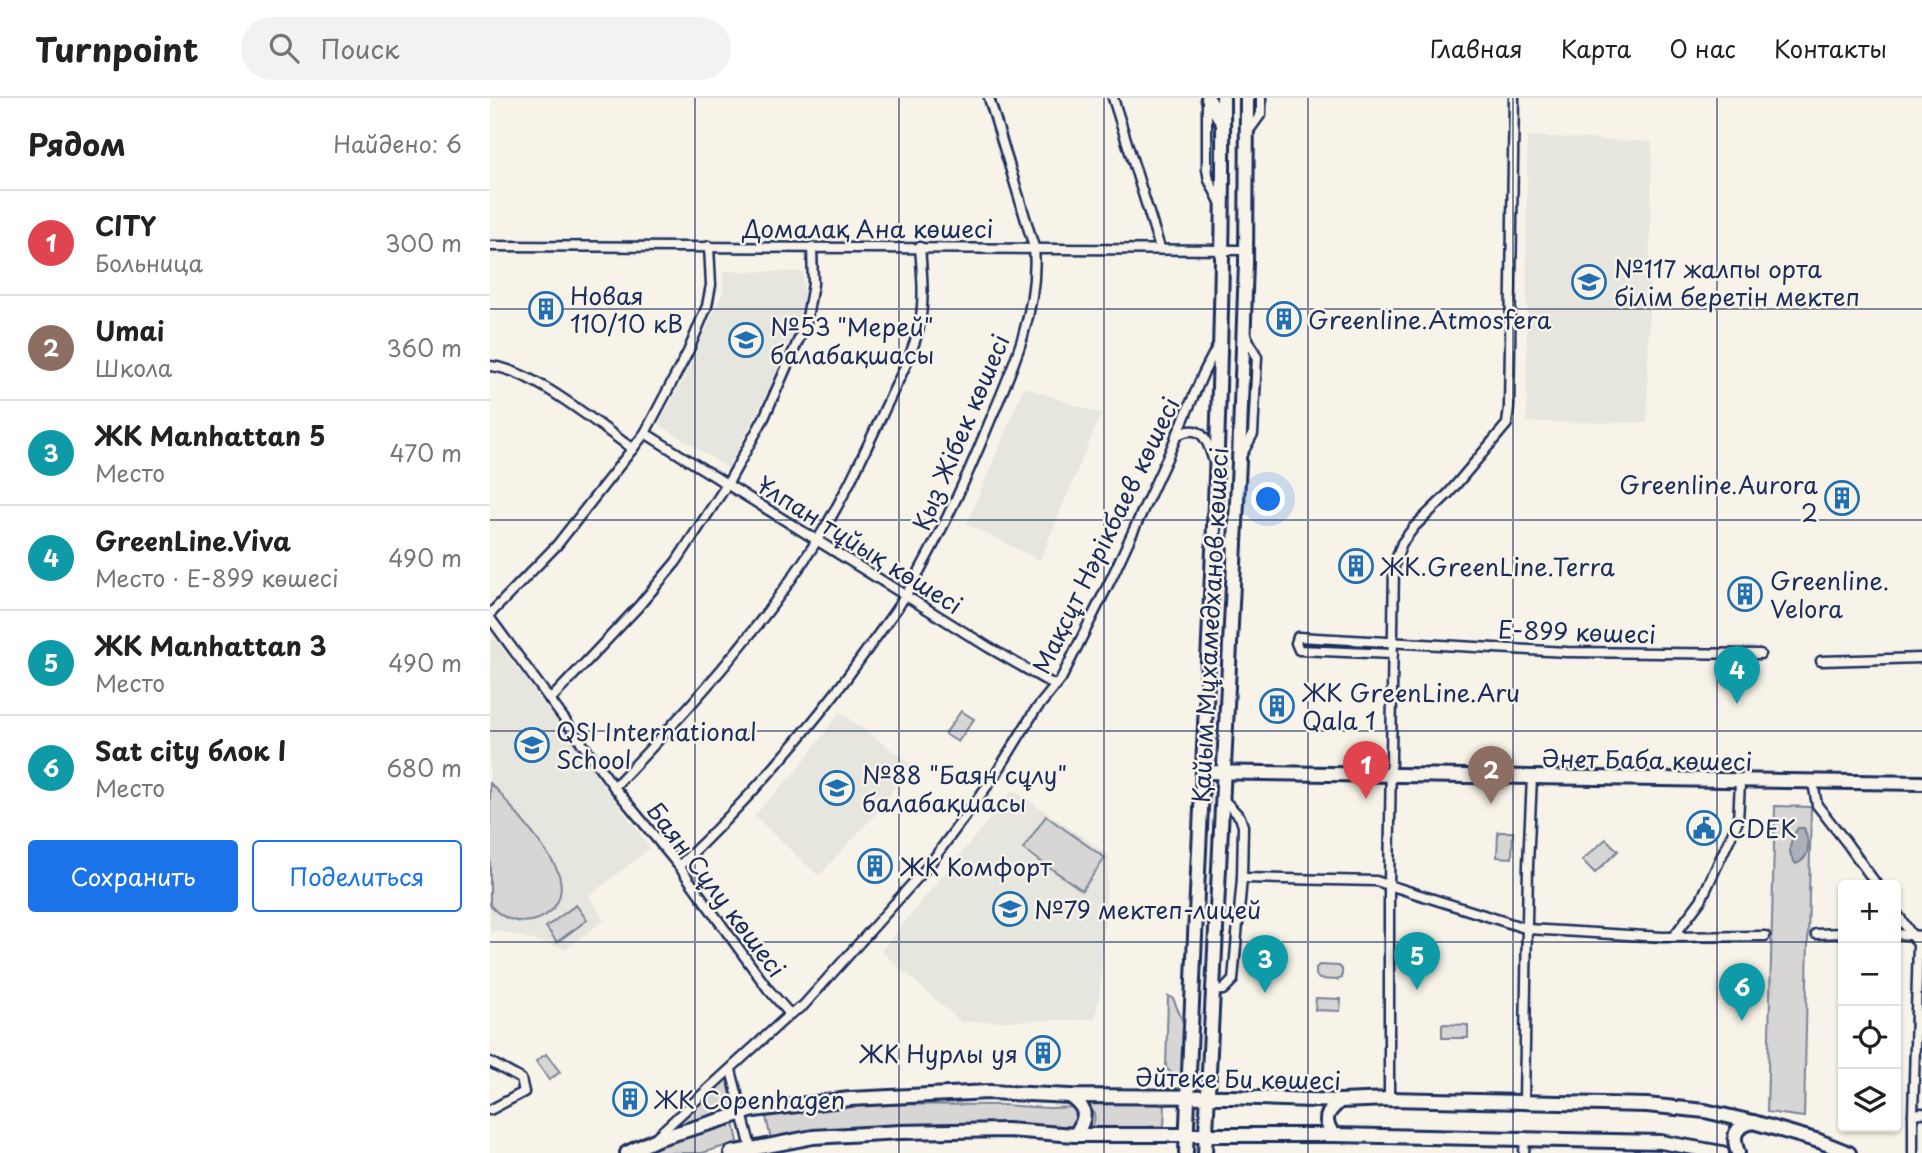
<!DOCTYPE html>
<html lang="ru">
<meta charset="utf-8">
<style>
:root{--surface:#fff;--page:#f2f2f2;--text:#222;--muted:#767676;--line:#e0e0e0;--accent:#1a73e8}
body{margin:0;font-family:"Playpen Sans",sans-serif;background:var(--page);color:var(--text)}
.controls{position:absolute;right:21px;bottom:21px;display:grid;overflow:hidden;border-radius:7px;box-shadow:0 2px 5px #0004}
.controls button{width:63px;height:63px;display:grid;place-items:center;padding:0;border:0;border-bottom:2px solid var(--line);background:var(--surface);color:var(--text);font:35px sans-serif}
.you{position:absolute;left:779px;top:402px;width:24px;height:24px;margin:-18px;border:5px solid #fff;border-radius:50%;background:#1a73e8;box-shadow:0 0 0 10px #1a73e833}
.badge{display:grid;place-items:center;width:46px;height:46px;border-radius:50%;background:var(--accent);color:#fff;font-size:23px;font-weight:700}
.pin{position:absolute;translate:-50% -58px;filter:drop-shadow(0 2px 4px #0008)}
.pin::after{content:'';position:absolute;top:37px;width:24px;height:21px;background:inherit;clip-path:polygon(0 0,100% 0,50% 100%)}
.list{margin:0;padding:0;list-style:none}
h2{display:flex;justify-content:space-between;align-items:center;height:91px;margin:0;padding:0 28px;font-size:30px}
h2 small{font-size:23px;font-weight:400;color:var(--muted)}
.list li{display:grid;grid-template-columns:46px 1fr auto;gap:21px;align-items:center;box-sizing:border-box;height:105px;padding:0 28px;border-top:2px solid var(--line)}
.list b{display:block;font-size:26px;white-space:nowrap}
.list p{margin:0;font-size:23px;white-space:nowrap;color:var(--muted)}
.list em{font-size:23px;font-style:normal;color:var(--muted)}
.actions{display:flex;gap:14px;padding:21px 28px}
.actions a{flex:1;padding:16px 0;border:2px solid var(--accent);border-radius:7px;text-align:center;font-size:24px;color:var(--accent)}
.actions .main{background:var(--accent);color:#fff}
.icon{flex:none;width:38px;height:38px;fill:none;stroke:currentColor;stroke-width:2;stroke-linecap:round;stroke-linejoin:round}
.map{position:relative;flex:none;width:1432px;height:1055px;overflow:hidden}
header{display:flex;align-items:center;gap:42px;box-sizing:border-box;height:98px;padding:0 35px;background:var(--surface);border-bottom:2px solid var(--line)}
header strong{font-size:33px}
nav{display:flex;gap:38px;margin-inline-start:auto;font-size:24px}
.search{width:490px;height:63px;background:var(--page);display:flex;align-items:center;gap:18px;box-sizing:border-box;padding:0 24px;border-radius:38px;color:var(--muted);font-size:26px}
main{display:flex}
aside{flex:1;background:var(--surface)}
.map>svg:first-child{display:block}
.built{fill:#e6e5de}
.green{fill:#d7d6d4;stroke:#798299;stroke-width:2}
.water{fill:#acb0b9;stroke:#727c95;stroke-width:2}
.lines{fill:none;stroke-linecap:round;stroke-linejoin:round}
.street-casing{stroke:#1b2f5e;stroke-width:13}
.secondary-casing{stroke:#1b2f5e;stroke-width:18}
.street{stroke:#f7f3e8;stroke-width:8}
.secondary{stroke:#f7f3e8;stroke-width:12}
.grid{fill:none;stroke:#1b2f5e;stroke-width:2;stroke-opacity:0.55}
.labels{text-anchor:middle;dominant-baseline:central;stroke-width:5;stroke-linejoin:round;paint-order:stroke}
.street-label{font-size:24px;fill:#1b2f5e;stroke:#f7f3e8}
.poi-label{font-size:24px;fill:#1b2f5e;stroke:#f7f3e8;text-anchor:start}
</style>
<header>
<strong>Turnpoint</strong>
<div class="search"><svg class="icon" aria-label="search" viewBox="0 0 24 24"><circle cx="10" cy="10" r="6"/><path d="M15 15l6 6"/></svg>Поиск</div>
<nav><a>Главная</a><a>Карта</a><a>О нас</a><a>Контакты</a></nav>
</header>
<main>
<aside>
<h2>Рядом<small>Найдено: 6</small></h2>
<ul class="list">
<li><span class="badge" style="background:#e0444e">1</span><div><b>CITY</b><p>Больница</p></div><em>300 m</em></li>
<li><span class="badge" style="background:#8d6e63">2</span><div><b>Umai</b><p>Школа</p></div><em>360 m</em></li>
<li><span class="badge" style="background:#0f9aa8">3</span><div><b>ЖК Manhattan 5</b><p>Место</p></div><em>470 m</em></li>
<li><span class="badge" style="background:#0f9aa8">4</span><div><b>GreenLine.Viva</b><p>Место · Е-899 көшесі</p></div><em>490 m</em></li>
<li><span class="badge" style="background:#0f9aa8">5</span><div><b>ЖК Manhattan 3</b><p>Место</p></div><em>490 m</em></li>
<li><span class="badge" style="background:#0f9aa8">6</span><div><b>Sat city блок I</b><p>Место</p></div><em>680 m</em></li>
</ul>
<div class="actions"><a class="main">Сохранить</a><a>Поделиться</a></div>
</aside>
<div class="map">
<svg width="1432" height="1055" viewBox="0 0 1432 1055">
<rect width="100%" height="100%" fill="#f7f3e8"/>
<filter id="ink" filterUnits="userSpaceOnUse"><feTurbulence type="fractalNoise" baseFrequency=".0143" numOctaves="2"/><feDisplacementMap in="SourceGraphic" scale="14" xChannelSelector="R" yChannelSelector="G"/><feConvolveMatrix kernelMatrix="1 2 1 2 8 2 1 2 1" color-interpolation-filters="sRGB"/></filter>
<g filter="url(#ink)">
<!-- built -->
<g class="built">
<polygon points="1037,38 1162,44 1157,325 1037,324"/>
<polygon points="233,173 313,174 314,210 278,293 238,370 169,326 197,274 233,194"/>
<polygon points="534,289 611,316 550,462 477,426"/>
<polygon points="5,540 160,750 99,798 114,822 76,851 10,833 0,834 0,544"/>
<polygon points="350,614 421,666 388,713 329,778 264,718 311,667"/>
<polygon points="523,692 619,757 610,892 605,921 471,924 391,853"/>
</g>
<!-- green -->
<g class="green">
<polygon points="471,613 484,621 468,644 455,636"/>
<path d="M0 685 9 694C23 712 64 758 69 777 81 819 28 841 0 807Z"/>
<polygon points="1285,708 1321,709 1314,1019 1277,1014"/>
<polygon points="556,718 615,760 592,792 533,751"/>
<polygon points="1008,734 1023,734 1022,760 1007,759"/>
<polygon points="1116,741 1128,753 1105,775 1092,762"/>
<polygon points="86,807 97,822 67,844 56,829"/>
<polygon points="829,867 849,868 852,871 852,880 847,882 829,881 826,877 826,870"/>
<polygon points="678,898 683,900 695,929 694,976 682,976 676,970"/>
<polygon points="826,900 851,901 850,913 825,912"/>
<polygon points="952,926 978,927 978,940 952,940"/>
<polygon points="56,956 70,974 59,982 46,963"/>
<polygon points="237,979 243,1007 240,1012 179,1032"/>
<path d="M598 1004 675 1005 674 1028 599 1032C608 1021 605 1016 598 1004Z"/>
<polygon points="358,1006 511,1007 559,1010 586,1009 589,1015 585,1028 366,1030 281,1042 276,1019"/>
<polygon points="244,1025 248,1044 212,1055 152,1055 174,1046"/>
</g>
<!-- water -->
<path class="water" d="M1308 730H1314C1319 743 1322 760 1306 766 1296 756 1300 741 1308 730Z"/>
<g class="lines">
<!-- street casing -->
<g class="street-casing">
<g id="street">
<polyline points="623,0 670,150"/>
<polyline points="717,3 717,71 719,82 731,106"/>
<polyline points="758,34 771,16 771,0"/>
<polyline points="0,148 756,152"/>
<path d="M0 268C42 271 107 326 143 351"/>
<polyline points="155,335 498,549 566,588"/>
<path d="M686 338C710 324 717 340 723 361"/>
<polyline points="751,358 763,336 767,259 756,237"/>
<polyline points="0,516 67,447 155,335 198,254 217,208 221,187 219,148"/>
<polyline points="0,520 124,689 189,768 278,891 300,916"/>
<polyline points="903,556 809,552 806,545 808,539 1077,554 1270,556"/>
<polyline points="1331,563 1432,560"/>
<polyline points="60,602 148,509 186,464 238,385 274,320 316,225 323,186 322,149"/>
<polyline points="1323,685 1327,707 1356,744 1387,787"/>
<path d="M124 689C198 612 269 534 326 444 352 404 372 359 392 317 405 288 422 259 429 229 435 203 432 175 430 149"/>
<path d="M189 768C257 703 319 634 374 556 388 536 404 516 417 495 449 440 476 382 500 323 524 268 549 210 544 149L499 0"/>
<polyline points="752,780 886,783 1038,831 1172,839 1275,838"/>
<polyline points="1406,814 1428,846 1423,1016"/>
<polyline points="1326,836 1353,835"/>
<polyline points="1406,836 1432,838"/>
<polyline points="1184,838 1211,802 1248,723 1250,684"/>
<polyline points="722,893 733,892 743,882 752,780 753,728 750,719 732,700"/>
<polyline points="0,964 31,981 34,994 0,1012"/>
<polyline points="241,972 262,1054"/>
<polyline points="899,1001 899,788 904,467 912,445 924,429 959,395 1017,326 1019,309 1024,0"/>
<polyline points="1034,1003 1038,767 1042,679"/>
<polyline points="167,1038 300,916 313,908 439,767 506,676 544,614 571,581 622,479 678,358 713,276 729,245"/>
<polyline points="1034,1055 1035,1041"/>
<polyline points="1423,1055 1423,1016 1432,1015"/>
</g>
</g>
<!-- secondary casing -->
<g class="secondary-casing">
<g id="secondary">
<polyline points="718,0 732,24"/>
<polyline points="713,674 1432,685"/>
<path d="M580 998C598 1010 597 1020 585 1037"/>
<path d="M844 1037C832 1022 836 1015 850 1003"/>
<polyline points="137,1055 167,1041 264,1012 360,1001 499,994 580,998 740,999 850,1003 899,1001 1157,1007 1215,1013 1263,1024 1329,1043 1359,1055"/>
<polyline points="241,1055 323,1039 410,1034 517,1032 585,1037 844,1037 1171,1044 1232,1055"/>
<path d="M696 1055C708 703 735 352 733 0"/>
<polyline points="715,1055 749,364 756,165 757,0"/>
<path d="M1248 1055C1242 1037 1244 1029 1263 1024"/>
</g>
</g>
<!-- street -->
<use href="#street" class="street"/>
<!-- secondary -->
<use href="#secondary" class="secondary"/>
</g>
</g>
<!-- grid -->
<path class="grid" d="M205 0V1055M409 0V1055M614 0V1055M818 0V1055M1023 0V1055M1227 0V1055M0 211H1432M0 422H1432M0 633H1432M0 844H1353M1406 844H1432"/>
<!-- icons -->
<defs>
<g id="school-ring" transform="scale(1.75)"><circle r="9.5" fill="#f7f3e8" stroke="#1f6fb2" stroke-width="1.5"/><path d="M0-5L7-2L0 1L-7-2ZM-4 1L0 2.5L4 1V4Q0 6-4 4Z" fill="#1f6fb2"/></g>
<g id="building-ring" transform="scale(1.75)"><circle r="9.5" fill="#f7f3e8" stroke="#1f6fb2" stroke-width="1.5"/><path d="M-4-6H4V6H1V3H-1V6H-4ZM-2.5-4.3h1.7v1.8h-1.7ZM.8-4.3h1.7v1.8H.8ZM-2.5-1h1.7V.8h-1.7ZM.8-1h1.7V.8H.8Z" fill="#1f6fb2"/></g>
<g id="civic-ring" transform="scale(1.75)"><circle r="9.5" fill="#f7f3e8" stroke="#1f6fb2" stroke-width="1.5"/><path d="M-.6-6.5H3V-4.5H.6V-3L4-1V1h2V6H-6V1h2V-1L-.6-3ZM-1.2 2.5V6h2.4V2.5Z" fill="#1f6fb2"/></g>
</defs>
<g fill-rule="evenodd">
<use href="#school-ring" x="1099" y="184"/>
<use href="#building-ring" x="56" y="211"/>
<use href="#building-ring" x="794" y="221"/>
<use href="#school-ring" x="256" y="242"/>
<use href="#building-ring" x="1352" y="400"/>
<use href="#building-ring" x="866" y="468"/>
<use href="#building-ring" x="1255" y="496"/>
<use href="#building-ring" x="787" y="608"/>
<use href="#school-ring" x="42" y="647"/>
<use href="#school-ring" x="347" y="690"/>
<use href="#civic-ring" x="1214" y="730"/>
<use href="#building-ring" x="385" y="768"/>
<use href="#school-ring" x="520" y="811"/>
<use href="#building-ring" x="553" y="955"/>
<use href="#building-ring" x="140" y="1001"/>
</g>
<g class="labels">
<!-- street labels -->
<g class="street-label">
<text x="378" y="130">Домалақ Ана көшесі</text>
<text transform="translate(470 334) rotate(-67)">Қыз Жібек көшесі</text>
<text transform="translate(615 437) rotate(-64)">Мақсұт Нәрікбаев көшесі</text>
<text transform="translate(370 446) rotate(32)">Ұлпан тұйық көшесі</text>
<text transform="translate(719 527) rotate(-87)">Қайым Мұхамедханов көшесі</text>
<text transform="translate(1087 533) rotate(2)">Е-899 көшесі</text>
<text transform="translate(1157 661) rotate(1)">Әнет Баба көшесі</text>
<text transform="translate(227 791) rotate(53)">Баян Сұлу көшесі</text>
<text transform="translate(748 980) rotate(1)">Әйтеке Би көшесі</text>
</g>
<!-- poi labels -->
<g class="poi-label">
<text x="1124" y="170">№117 жалпы орта<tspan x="1124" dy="28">білім беретін мектеп</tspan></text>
<text x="80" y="197">Новая<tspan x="80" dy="28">110/10 кВ</tspan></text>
<text x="818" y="221">Greenline.Atmosfera</text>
<text x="280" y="228">№53 "Мерей"<tspan x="280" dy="28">балабақшасы</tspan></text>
<text x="1328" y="386" text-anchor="end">Greenline.Aurora<tspan x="1328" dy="28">2</tspan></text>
<text x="890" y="468">ЖК.GreenLine.Terra</text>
<text x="1280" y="482">Greenline.<tspan x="1280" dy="28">Velora</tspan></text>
<text x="812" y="594">ЖК GreenLine.Aru<tspan x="812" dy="28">Qala 1</tspan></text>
<text x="66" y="633">QSI International<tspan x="66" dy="28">School</tspan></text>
<text x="372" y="676">№88 "Баян сұлу"<tspan x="372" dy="28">балабақшасы</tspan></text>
<text x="1238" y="730">CDEK</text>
<text x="410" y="768">ЖК Комфорт</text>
<text x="544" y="811">№79 мектеп-лицей</text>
<text x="528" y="955" text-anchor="end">ЖК Нурлы уя</text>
<text x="164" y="1001">ЖК Copenhagen</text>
</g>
</g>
</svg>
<div class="controls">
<button>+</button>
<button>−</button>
<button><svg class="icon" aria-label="locate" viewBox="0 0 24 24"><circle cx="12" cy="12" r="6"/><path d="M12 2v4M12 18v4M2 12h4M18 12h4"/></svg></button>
<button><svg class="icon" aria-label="layers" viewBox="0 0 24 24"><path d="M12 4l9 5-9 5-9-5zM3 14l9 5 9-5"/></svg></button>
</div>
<div class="you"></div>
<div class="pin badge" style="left:876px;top:701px;background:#e0444e">1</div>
<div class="pin badge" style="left:1001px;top:706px;background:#8d6e63">2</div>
<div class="pin badge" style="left:775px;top:895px;background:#0f9aa8">3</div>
<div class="pin badge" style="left:1247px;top:606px;background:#0f9aa8">4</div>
<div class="pin badge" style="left:927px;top:892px;background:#0f9aa8">5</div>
<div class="pin badge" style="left:1252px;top:923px;background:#0f9aa8">6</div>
</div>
</main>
